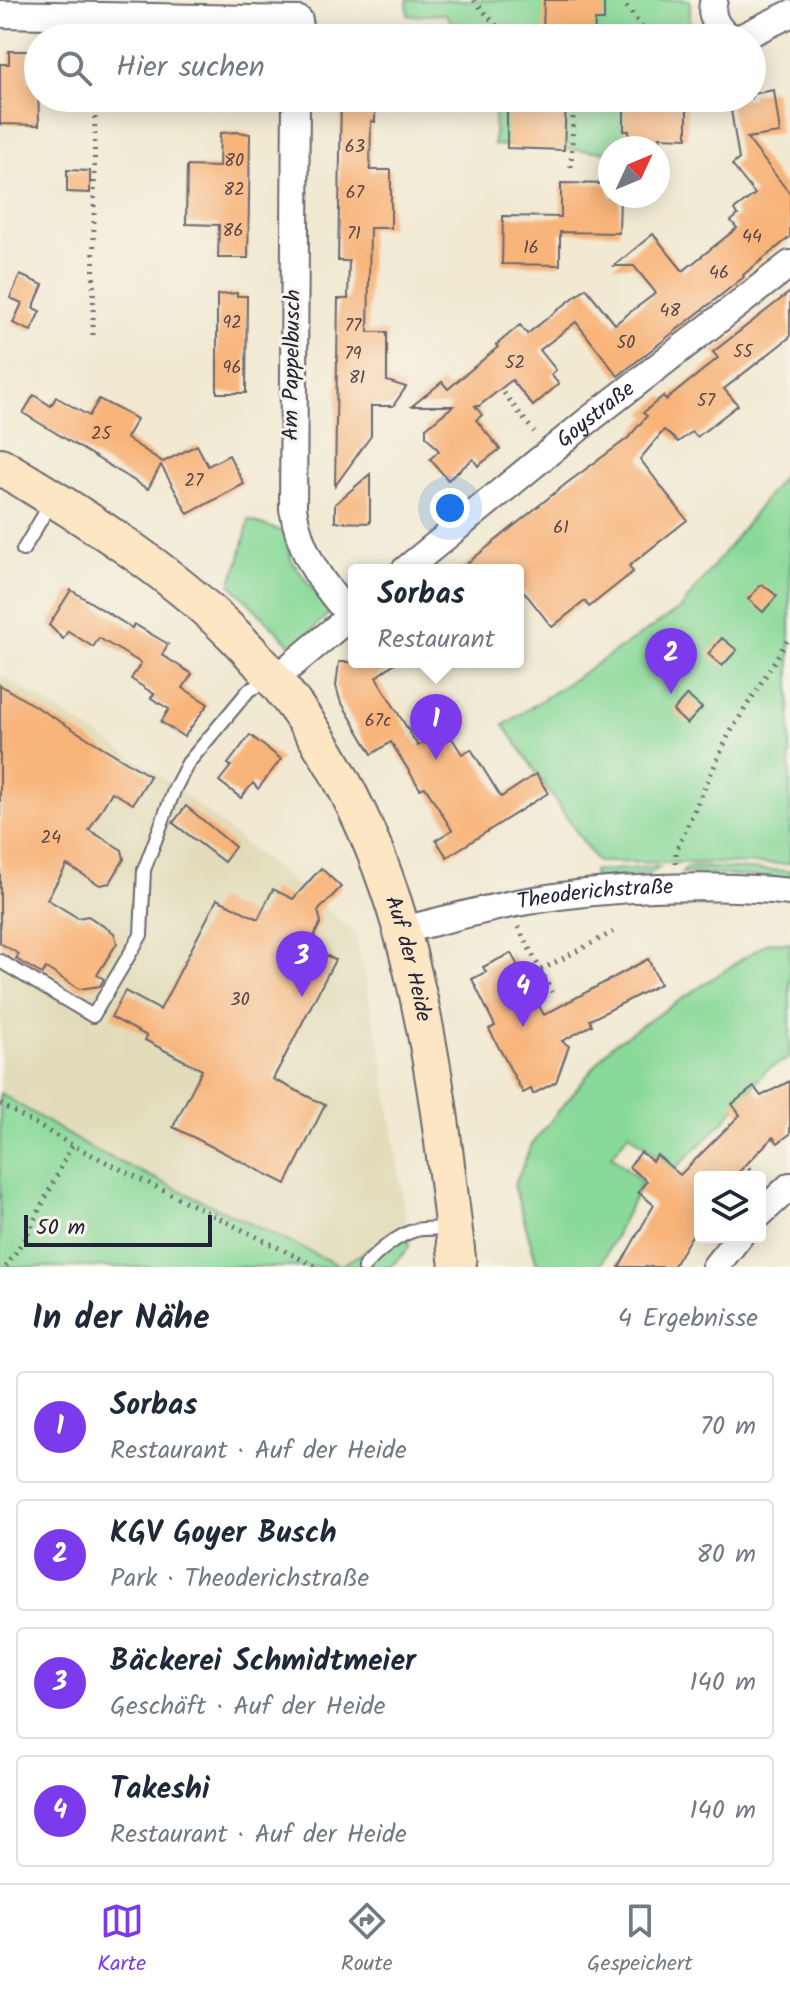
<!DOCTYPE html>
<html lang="de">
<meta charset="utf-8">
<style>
:root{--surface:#fff;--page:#f6f6f7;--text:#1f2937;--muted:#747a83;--line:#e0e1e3;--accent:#7c3aed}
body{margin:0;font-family:Kalam,sans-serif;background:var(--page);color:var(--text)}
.controls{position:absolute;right:24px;bottom:24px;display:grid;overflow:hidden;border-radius:8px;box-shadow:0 4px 20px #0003}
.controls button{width:72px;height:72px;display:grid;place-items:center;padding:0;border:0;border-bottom:2px solid var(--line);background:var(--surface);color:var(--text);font:40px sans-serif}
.compass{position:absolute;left:598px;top:136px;width:72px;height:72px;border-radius:50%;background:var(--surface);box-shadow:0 4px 20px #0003;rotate:46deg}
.scale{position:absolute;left:24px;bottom:20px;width:188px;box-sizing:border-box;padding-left:8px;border:4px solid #22223b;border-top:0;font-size:22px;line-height:28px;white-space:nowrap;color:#22223b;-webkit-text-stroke:6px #f7f3e8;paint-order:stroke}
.you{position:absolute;left:450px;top:508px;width:28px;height:28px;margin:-20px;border:6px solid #fff;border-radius:50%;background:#1a73e8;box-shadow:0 0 0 12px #1a73e833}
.badge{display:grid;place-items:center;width:52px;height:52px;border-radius:50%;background:var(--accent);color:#fff;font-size:26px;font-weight:700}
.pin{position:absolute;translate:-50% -66px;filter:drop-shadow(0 2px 4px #0008)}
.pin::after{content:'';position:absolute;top:42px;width:28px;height:24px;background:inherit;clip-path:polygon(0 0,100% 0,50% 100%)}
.popup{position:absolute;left:348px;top:564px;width:176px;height:104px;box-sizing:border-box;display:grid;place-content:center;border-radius:8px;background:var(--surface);filter:drop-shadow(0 2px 6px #0005);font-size:26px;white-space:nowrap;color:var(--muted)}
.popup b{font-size:30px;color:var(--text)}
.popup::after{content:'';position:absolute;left:50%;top:100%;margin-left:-16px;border:16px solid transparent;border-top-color:var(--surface)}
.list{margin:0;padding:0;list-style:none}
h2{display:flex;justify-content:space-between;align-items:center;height:104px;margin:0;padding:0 32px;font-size:34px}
h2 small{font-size:26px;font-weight:400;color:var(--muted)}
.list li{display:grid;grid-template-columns:52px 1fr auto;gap:24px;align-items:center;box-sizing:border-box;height:112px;margin:0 16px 16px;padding:0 16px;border:2px solid var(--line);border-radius:8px}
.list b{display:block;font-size:30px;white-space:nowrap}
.list p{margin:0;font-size:26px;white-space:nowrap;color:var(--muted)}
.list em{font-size:26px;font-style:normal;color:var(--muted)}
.icon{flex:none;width:44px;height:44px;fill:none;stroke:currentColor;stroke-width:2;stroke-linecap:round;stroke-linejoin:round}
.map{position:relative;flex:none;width:790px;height:1267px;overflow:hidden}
.search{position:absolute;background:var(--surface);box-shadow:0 4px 20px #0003;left:24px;right:24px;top:24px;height:88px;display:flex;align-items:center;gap:20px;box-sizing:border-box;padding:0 28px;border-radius:44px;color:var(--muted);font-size:30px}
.sheet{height:616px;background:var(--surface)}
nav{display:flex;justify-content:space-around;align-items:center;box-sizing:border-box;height:112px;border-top:2px solid var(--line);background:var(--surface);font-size:22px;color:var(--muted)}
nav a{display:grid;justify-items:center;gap:4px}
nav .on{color:var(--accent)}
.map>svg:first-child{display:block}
.built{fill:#e2dcba}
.green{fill:#89d999;stroke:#567e6a;stroke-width:2}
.building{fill:#f8b479}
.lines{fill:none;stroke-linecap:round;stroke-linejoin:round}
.service-casing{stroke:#6a6870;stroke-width:16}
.minor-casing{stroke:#6a6870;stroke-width:30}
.secondary-casing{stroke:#6a6870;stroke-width:40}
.path{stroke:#6a6870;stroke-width:5;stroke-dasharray:2 6;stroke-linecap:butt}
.service{stroke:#fff;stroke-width:12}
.minor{stroke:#fff;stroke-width:26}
.secondary{stroke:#fce6c4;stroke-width:36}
.labels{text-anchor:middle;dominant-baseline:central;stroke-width:6;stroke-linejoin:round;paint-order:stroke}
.number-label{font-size:18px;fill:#58464a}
.street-label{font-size:22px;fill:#22223b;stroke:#f7f3e8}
</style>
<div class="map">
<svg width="790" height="1267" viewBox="0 0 790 1267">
<rect width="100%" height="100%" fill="#f7f3e8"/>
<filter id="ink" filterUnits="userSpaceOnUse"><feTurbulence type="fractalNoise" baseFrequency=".0125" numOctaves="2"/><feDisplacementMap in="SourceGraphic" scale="16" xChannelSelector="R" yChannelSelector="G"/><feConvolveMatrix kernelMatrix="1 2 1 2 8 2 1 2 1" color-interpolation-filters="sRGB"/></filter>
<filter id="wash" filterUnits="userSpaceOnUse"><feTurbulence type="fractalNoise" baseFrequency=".006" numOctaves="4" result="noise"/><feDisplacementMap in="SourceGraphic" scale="32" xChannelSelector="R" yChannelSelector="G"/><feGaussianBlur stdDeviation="1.8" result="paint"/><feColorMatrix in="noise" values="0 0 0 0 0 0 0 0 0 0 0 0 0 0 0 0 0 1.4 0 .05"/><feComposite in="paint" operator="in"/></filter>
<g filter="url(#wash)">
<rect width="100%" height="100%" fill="#f1e9d2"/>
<!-- built -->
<polygon class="built" points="0,674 157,773 354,932 382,1057 407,1227 341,1266 88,1147 0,1093"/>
<!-- green -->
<g class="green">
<polygon points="407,0 690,0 690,38 462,38 446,14 408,16"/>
<polygon points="495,98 660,98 619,148 610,148 610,152 494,145"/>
<polygon points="790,467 790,864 597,862 504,725 681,608"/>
<polygon points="249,520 284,532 292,561 330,612 294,648 230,584 239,562"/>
<polygon points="660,867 650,874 594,878 593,871"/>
<polygon points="687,867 790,871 790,878 682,873"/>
<polygon points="768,942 790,943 790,1058 766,1070 726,1119 674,1170 629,1133 612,1156 642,1182 600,1267 538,1267 514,1186 532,1144 612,1045"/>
<polygon points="0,1093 88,1147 340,1266 407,1227 409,1248 390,1267 0,1267"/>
</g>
<g id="blocks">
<!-- building -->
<g class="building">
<polygon points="544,0 604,0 604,20 595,20 594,38 551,38 552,32 543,32"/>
<polygon points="9,51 29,51 28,81 38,82 39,125 0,124 0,64 9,64"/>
<polygon points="774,90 780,133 747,138 790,194 790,237 743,275 744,277 618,376 576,322 540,350 556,370 551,375 559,384 533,406 512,380 479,406 475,406 482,415 476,420 500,449 478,466 473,459 448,480 430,459 439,451 426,436 426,428 453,406 412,406 442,382 448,389 498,347 496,345 520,325 527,334 586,288 615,324 633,310 656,293 634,266 614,266 653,234 683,271 737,228 731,221 738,215 734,210 755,194 732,165 739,159 729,98 752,98 752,94"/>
<polygon points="341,98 375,98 375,122 371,121 370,170 391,170 391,228 370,228 368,332 387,332 387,381 406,387 393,406 371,406 371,436 335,486 338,299 348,299 349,261 338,261"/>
<polygon points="624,98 687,98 687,138 660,137 660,148 629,148 629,131 624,131"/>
<polygon points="507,100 566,101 564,150 507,148"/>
<polygon points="239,132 250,134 248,258 218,258 219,225 186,224 187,166 219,167 220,133"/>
<polygon points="67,170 90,171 90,193 67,192"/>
<polygon points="561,183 610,184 610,196 620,196 619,233 560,232 560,265 502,264 503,216 561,217"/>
<polygon points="20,275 43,285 33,308 40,311 31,331 13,323 22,303 10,298"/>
<polygon points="790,292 790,337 724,389 738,405 697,437 692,432 678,442 664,430 640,459 687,520 629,566 633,572 589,607 585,601 552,627 518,584 518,570 459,570 567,483 628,438 647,416 643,413 663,396 666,400 718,358 713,352"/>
<polygon points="237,293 237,296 247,296 246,393 217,393 217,295"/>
<polygon points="34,395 51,406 56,397 89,416 99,399 137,419 126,438 163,462 197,445 208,466 229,455 244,484 188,514 161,465 148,489 23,413"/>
<polygon points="370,474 370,523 335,522 335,504"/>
<polygon points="762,584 777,596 763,612 748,599"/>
<polygon points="71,590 132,628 134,624 168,644 162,655 192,674 183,688 208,704 184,737 161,722 169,709 151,698 154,694 131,679 141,663 99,638 93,647 68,631 63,639 49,625"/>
<polygon points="722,638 737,650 722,666 708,654"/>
<polygon points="339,662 396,662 376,677 418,746 446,729 462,754 471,749 501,797 536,774 548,793 447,857 436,840 452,830 425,787 420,789 391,742 372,754 340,700 336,686"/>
<polygon points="0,685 150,776 133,804 112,792 89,830 122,850 124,859 110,883 100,885 67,865 47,899 78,918 88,916 114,933 117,943 97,975 104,979 100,986 79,989 46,968 42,974 16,959 19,954 0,943"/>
<polygon points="687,695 702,708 687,724 673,711"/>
<polygon points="250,735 281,759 258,789 253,783 241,798 219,781 231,766 228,764"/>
<polygon points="186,806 235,847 224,862 173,823"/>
<polygon points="321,868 341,887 318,911 321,922 309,946 335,960 273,1079 325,1105 286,1184 173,1127 202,1070 145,1040 147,1036 111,1017 125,991 160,1010 217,899 258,919 273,889 293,899"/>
<polygon points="511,953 544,1015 648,959 660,984 590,1020 592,1025 562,1041 569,1046 556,1082 533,1094 531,1089 523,1093 489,1029 495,1026 472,979 486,972 483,967"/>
<polygon points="790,1081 790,1134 778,1143 773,1137 734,1177 700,1177 700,1222 673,1267 619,1267 654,1205 638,1192 647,1181 629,1167 641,1152 652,1161 657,1155 680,1175 740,1115 732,1104 754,1087 761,1096"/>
</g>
</g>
</g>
<g filter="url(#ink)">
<use href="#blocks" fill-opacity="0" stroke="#6a6870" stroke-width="2"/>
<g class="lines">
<!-- service casing -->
<g class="service-casing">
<g id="service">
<polyline points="23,550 52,501"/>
<polyline points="0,961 93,1016 141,935 144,870 175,788 188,763 249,690 269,681"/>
<path d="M364 1267C376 1253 398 1235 416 1230 426 1228 438 1229 448 1228"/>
</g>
</g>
<!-- minor casing -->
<g class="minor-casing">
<g id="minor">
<path d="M714 0C708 16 719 35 736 38"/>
<polyline points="0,14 299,20"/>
<polyline points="740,38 790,14"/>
<path d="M296 98 293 509C301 555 320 581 350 616"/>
<path id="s1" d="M405 570 585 423 790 264"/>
<polyline points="275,679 354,613"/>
<path id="s2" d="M403 930C445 920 486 908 528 901 607 887 711 883 790 892"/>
<polyline points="760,1214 790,1186"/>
<polyline points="715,1267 739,1237"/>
</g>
</g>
<!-- secondary casing -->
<g class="secondary-casing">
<g id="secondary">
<path id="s3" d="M0 466C83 516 166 567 235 636 408 810 432 1036 458 1267"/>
</g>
</g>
<!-- path -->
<g class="path">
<polyline points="474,0 507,38"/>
<polyline points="622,0 649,38"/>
<polyline points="571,167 574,98"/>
<polyline points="93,335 95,98"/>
<polyline points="504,393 534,432"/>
<polyline points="676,863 676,851 728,736 790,636"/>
<polyline points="518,927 552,992"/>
<polyline points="541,970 613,932"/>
<polyline points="0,1104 72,1145 317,1267"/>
<polyline points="749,1168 758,1177"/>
<polyline points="6,1267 28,1233 72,1145"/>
</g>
<!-- service -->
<use href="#service" class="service"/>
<!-- minor -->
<use href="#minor" class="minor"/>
<!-- secondary -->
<use href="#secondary" class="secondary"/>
</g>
</g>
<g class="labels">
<!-- number labels -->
<g class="number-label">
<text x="355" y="147">63</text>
<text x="234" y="161">80</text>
<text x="234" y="190">82</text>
<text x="355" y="193">67</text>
<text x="233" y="231">86</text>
<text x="354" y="234">71</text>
<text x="752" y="237">44</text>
<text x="531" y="248">16</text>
<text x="719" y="273">46</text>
<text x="670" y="311">48</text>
<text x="232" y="323">92</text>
<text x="353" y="326">77</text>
<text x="626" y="343">50</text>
<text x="743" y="352">55</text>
<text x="353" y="354">79</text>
<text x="515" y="363">52</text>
<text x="232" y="368">96</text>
<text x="357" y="378">81</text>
<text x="706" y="401">57</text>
<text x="101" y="434">25</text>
<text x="194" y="481">27</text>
<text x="561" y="528">61</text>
<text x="378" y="721">67c</text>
<text x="51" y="838">24</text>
<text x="240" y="1000">30</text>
</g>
<!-- street labels -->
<g class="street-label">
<text transform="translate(293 365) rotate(-89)">Am Pappelbusch</text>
<text stroke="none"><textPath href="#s1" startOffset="246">Goystraße</textPath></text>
<text stroke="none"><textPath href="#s2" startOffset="196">Theoderichstraße</textPath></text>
<text stroke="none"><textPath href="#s3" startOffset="662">Auf der Heide</textPath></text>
</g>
</g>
</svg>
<div class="controls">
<button><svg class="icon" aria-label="layers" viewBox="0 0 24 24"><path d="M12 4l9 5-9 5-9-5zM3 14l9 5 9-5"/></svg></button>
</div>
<svg class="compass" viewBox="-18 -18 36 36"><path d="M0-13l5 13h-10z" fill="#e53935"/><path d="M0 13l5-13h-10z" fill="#747a83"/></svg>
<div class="scale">50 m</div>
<div class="you"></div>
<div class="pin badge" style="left:436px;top:760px">1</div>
<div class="popup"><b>Sorbas</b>Restaurant</div>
<div class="pin badge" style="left:671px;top:694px">2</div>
<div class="pin badge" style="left:302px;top:997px">3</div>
<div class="pin badge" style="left:523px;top:1027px">4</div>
<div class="search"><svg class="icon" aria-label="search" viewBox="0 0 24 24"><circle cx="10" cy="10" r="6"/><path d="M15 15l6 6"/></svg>Hier suchen</div>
</div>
<section class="sheet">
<h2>In der Nähe<small>4 Ergebnisse</small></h2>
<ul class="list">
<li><span class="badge">1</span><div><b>Sorbas</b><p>Restaurant · Auf der Heide</p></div><em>70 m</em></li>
<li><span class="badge">2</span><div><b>KGV Goyer Busch</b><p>Park · Theoderichstraße</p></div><em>80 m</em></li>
<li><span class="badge">3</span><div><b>Bäckerei Schmidtmeier</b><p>Geschäft · Auf der Heide</p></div><em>140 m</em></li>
<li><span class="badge">4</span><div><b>Takeshi</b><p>Restaurant · Auf der Heide</p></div><em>140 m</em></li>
</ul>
</section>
<nav>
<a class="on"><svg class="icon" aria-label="map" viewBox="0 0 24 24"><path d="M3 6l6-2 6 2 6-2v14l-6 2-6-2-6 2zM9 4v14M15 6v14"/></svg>Karte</a>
<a><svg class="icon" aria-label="directions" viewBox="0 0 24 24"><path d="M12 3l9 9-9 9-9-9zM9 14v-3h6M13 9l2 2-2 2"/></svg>Route</a>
<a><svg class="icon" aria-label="saved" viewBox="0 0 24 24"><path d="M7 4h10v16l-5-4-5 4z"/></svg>Gespeichert</a>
</nav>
